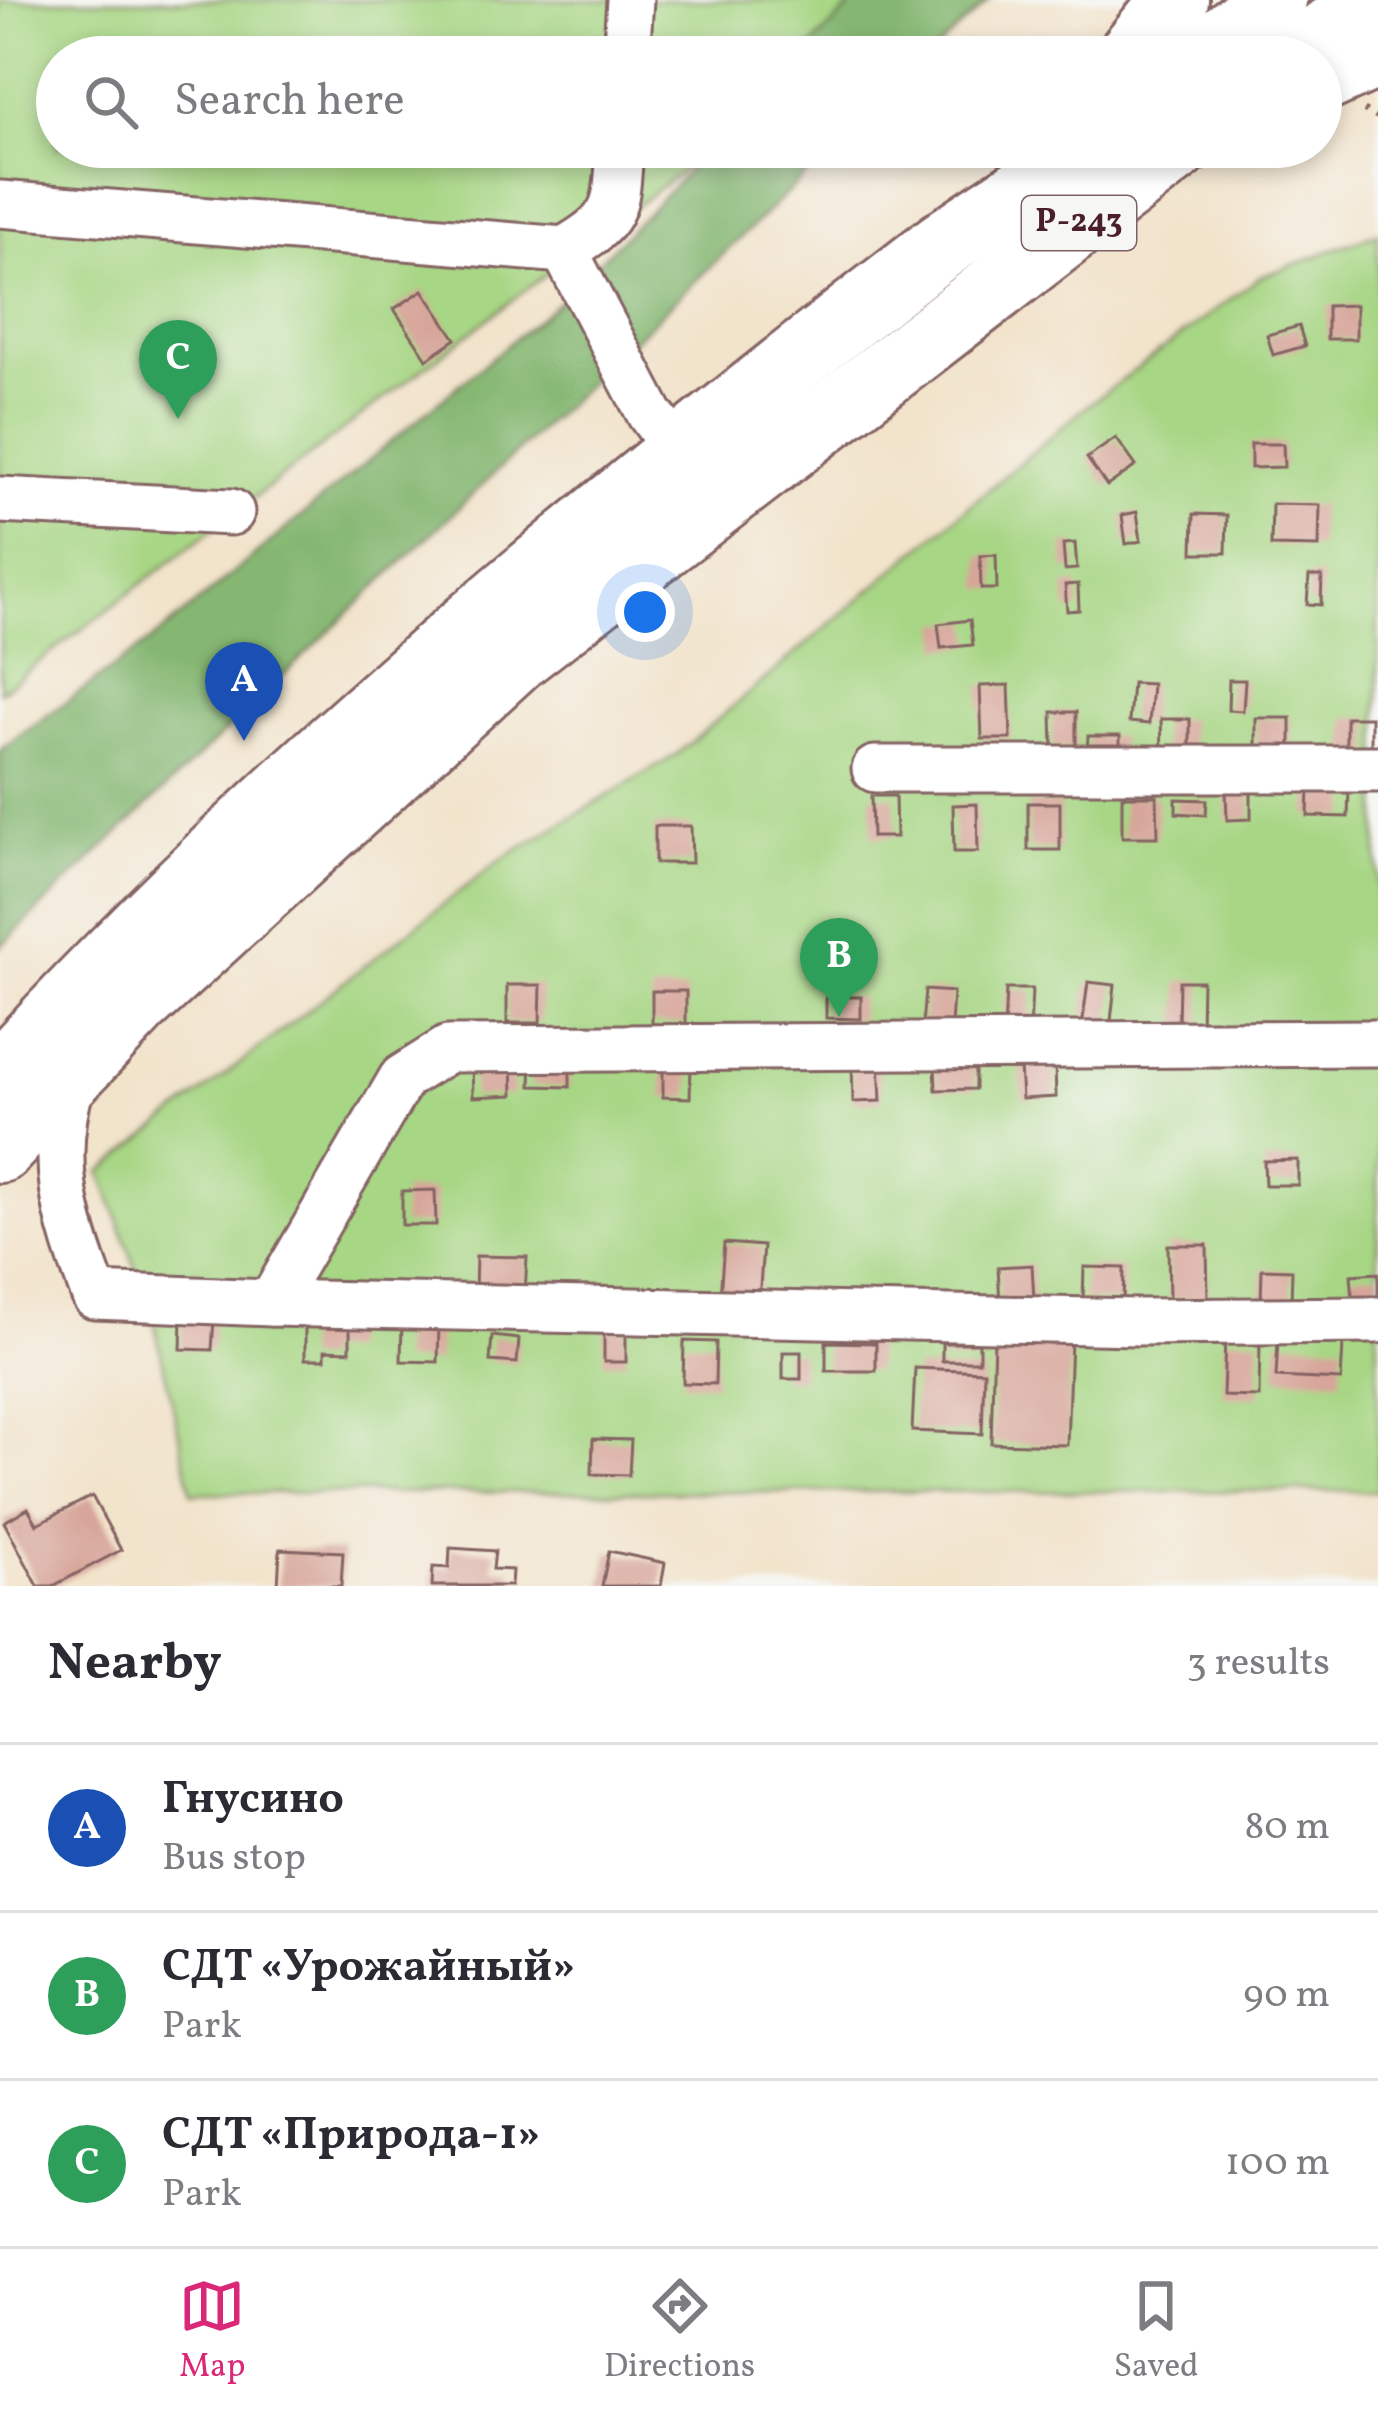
<!DOCTYPE html>
<meta charset="utf-8">
<style>
:root{--surface:#fff;--page:#f7f7f7;--text:#2b2b33;--muted:#7c7c81;--line:#e1e1e2;--accent:#db2777}
body{margin:0;font-family:Vollkorn,serif;background:var(--page);color:var(--text)}
.you{position:absolute;left:645px;top:612px;width:42px;height:42px;margin:-30px;border:9px solid #fff;border-radius:50%;background:#1a73e8;box-shadow:0 0 0 18px #1a73e833}
.badge{display:grid;place-items:center;width:78px;height:78px;border-radius:50%;background:var(--accent);color:#fff;font-size:39px;font-weight:700}
.pin{position:absolute;translate:-50% -99px;filter:drop-shadow(0 3px 6px #0008)}
.pin::after{content:'';position:absolute;top:63px;width:42px;height:36px;background:inherit;clip-path:polygon(0 0,100% 0,50% 100%)}
.list{margin:0;padding:0;list-style:none}
h2{display:flex;justify-content:space-between;align-items:center;height:156px;margin:0;padding:0 48px;font-size:51px}
h2 small{font-size:39px;font-weight:400;color:var(--muted)}
.list li{display:grid;grid-template-columns:78px 1fr auto;gap:36px;align-items:center;box-sizing:border-box;height:168px;padding:0 48px;border-top:3px solid var(--line)}
.list b{display:block;font-size:45px;white-space:nowrap}
.list p{margin:0;font-size:39px;white-space:nowrap;color:var(--muted)}
.list em{font-size:39px;font-style:normal;color:var(--muted)}
.icon{flex:none;width:66px;height:66px;fill:none;stroke:currentColor;stroke-width:2;stroke-linecap:round;stroke-linejoin:round}
.map{position:relative;flex:none;width:1378px;height:1586px;overflow:hidden}
.search{position:absolute;background:var(--surface);box-shadow:0 6px 18px #0003;left:36px;right:36px;top:36px;height:132px;display:flex;align-items:center;gap:30px;box-sizing:border-box;padding:0 42px;border-radius:66px;color:var(--muted);font-size:45px}
.sheet{height:660px;background:var(--surface)}
nav{display:flex;justify-content:space-around;align-items:center;box-sizing:border-box;height:168px;border-top:3px solid var(--line);background:var(--surface);font-size:33px;color:var(--muted)}
nav a{display:grid;justify-items:center;gap:6px}
nav .on{color:var(--accent)}
.map>svg:first-child{display:block}
.green{fill:#a7d684;stroke:#787a58;stroke-width:3}
.forest{fill:#85b772;stroke:#686b4e;stroke-width:3}
.building{fill:#d7a59a}
.lines{fill:none;stroke-linecap:round;stroke-linejoin:round}
.minor-casing{stroke:#856463;stroke-width:51}
.major-casing{stroke:#856463;stroke-width:66}
.highway-casing{stroke:#856463;stroke-width:72}
.path{stroke:#856463;stroke-width:6;stroke-dasharray:3 9;stroke-linecap:butt}
.minor{stroke:#fff;stroke-width:45}
.major{stroke:#fff;stroke-width:60}
.highway{stroke:#fff;stroke-width:66}
.labels{text-anchor:middle;dominant-baseline:central;stroke-width:12;stroke-linejoin:round;paint-order:stroke}
.shield{fill:#f6f6f2;stroke:#7e6067;stroke-width:3}
.shield-label{font-size:33px;font-weight:bold;fill:#4a1f2b}
</style>
<div class="map">
<svg width="1378" height="1586" viewBox="0 0 1378 1586">
<rect width="100%" height="100%" fill="#f6f6f2"/>
<filter id="ink" filterUnits="userSpaceOnUse"><feTurbulence type="fractalNoise" baseFrequency=".00833" numOctaves="2"/><feDisplacementMap in="SourceGraphic" scale="24" xChannelSelector="R" yChannelSelector="G"/><feConvolveMatrix kernelMatrix="1 2 1 2 8 2 1 2 1" color-interpolation-filters="sRGB"/></filter>
<filter id="wash" filterUnits="userSpaceOnUse"><feTurbulence type="fractalNoise" baseFrequency=".004" numOctaves="4" result="noise"/><feDisplacementMap in="SourceGraphic" scale="48" xChannelSelector="R" yChannelSelector="G"/><feGaussianBlur stdDeviation="2.7" result="paint"/><feColorMatrix in="noise" values="0 0 0 0 0 0 0 0 0 0 0 0 0 0 0 0 0 1.4 0 .05"/><feComposite in="paint" operator="in"/></filter>
<g filter="url(#wash)">
<rect width="100%" height="100%" fill="#f2e3cb"/>
<!-- green -->
<g class="green">
<polygon points="0,0 906,0 831,57 57,57 57,147 713,147 0,692"/>
<polygon points="1378,233 1378,1491 192,1493 153,1317 101,1172 499,861 676,755 1087,406 1260,277"/>
</g>
<!-- forest -->
<g class="forest">
<polygon points="857,0 989,0 929,57 801,57"/>
<polygon points="712,147 835,147 0,947 0,750 160,634 560,301"/>
</g>
<g id="blocks">
<!-- building -->
<g class="building">
<polygon points="423,290 456,339 427,359 394,309"/>
<polygon points="1356,305 1356,339 1327,339 1327,306"/>
<polygon points="1299,326 1305,346 1273,355 1267,335"/>
<polygon points="1116,438 1136,466 1107,486 1087,458"/>
<polygon points="1251,444 1283,444 1284,467 1251,468"/>
<polygon points="1272,504 1320,505 1319,547 1271,546"/>
<polygon points="1137,512 1141,541 1126,544 1122,515"/>
<polygon points="1194,514 1227,515 1226,553 1193,553"/>
<polygon points="1075,543 1077,569 1065,570 1063,544"/>
<polygon points="996,555 997,589 981,589 980,556"/>
<polygon points="1309,576 1322,576 1321,605 1307,604"/>
<polygon points="1078,584 1079,610 1067,611 1065,585"/>
<polygon points="970,620 973,645 941,648 938,624"/>
<polygon points="1229,680 1245,680 1243,711 1228,710"/>
<polygon points="1132,683 1152,684 1149,724 1129,722"/>
<polygon points="1009,685 1011,739 982,739 980,686"/>
<polygon points="1052,712 1076,712 1076,749 1053,749"/>
<rect x="1346" y="717" width="25" height="39"/>
<rect x="1256" y="718" width="35" height="35"/>
<polygon points="1161,719 1190,719 1190,750 1162,750"/>
<polygon points="1088,736 1120,736 1120,754 1087,754"/>
<polygon points="1309,788 1349,790 1348,817 1308,816"/>
<polygon points="1226,790 1251,790 1251,819 1227,820"/>
<polygon points="871,796 895,796 896,837 872,837"/>
<polygon points="1122,796 1157,796 1158,837 1122,837"/>
<polygon points="1176,799 1207,800 1206,815 1176,813"/>
<rect x="1028" y="803" width="32" height="47"/>
<polygon points="977,804 978,852 954,852 953,805"/>
<polygon points="655,826 691,826 692,863 655,863"/>
<polygon points="1179,981 1202,981 1201,1029 1178,1028"/>
<polygon points="1088,982 1115,985 1110,1030 1082,1027"/>
<polygon points="507,985 541,985 540,1023 507,1023"/>
<polygon points="1006,989 1032,989 1030,1033 1004,1032"/>
<polygon points="925,990 953,992 951,1027 922,1026"/>
<rect x="652" y="991" width="34" height="33"/>
<polygon points="826,997 861,997 861,1019 826,1018"/>
<polygon points="532,1056 570,1057 570,1087 531,1086"/>
<polygon points="879,1062 881,1101 853,1102 852,1063"/>
<polygon points="512,1063 513,1095 473,1097 472,1064"/>
<polygon points="975,1063 975,1089 936,1090 935,1064"/>
<polygon points="663,1065 691,1065 690,1098 663,1097"/>
<polygon points="1055,1066 1056,1097 1022,1099 1020,1067"/>
<polygon points="1298,1160 1298,1185 1265,1185 1264,1161"/>
<polygon points="435,1190 436,1225 402,1225 402,1191"/>
<polygon points="724,1243 763,1246 759,1300 720,1297"/>
<polygon points="1168,1245 1207,1245 1208,1299 1169,1299"/>
<polygon points="476,1256 527,1257 525,1295 475,1293"/>
<polygon points="1032,1265 1034,1301 1000,1303 998,1267"/>
<polygon points="1084,1267 1124,1268 1123,1302 1083,1301"/>
<polygon points="1262,1269 1292,1270 1291,1305 1261,1304"/>
<polygon points="1378,1273 1378,1310 1354,1312 1351,1275"/>
<polygon points="182,1318 214,1319 212,1350 181,1349"/>
<polygon points="305,1320 350,1320 350,1351 325,1350 325,1359 305,1359"/>
<polygon points="402,1323 439,1324 438,1362 401,1361"/>
<polygon points="626,1328 626,1362 604,1362 604,1329"/>
<polygon points="492,1336 519,1339 517,1363 490,1361"/>
<polygon points="994,1338 1071,1340 1067,1445 991,1443"/>
<polygon points="1225,1338 1260,1339 1259,1397 1223,1396"/>
<polygon points="1278,1340 1343,1344 1341,1380 1276,1377"/>
<polygon points="684,1341 716,1342 715,1384 683,1383"/>
<polygon points="826,1342 876,1343 876,1371 826,1371"/>
<rect x="942" y="1343" width="37" height="18"/>
<rect x="783" y="1352" width="18" height="27"/>
<polygon points="915,1368 984,1371 982,1434 912,1431"/>
<polygon points="593,1439 631,1440 629,1475 592,1474"/>
<polygon points="92,1496 121,1550 53,1586 38,1586 4,1522 28,1508 37,1524"/>
<polygon points="450,1548 495,1551 493,1569 512,1570 511,1586 432,1586 433,1567 449,1568"/>
<polygon points="280,1549 343,1552 341,1586 278,1586"/>
<polygon points="609,1551 665,1563 661,1586 602,1586"/>
</g>
</g>
</g>
<g filter="url(#ink)">
<use href="#blocks" fill-opacity="0" stroke="#856463" stroke-width="3"/>
<g class="lines">
<!-- minor casing -->
<g class="minor-casing">
<g id="minor">
<polyline points="626,57 630,0"/>
<path d="M620 147C616 207 619 219 564 250L650 414 678 453"/>
<polyline points="0,204 564,250"/>
<polyline points="0,500 231,512"/>
<polyline points="875,769 1378,769"/>
<path d="M74 1076C47 1157 65 1219 95 1296L271 1303 402 1078 448 1049 1378 1043"/>
<polyline points="271,1303 1137,1322 1378,1320"/>
</g>
</g>
<!-- major casing -->
<g class="major-casing">
<polyline id="major" points="1321,83 1378,57"/>
</g>
<!-- highway casing -->
<g class="highway-casing">
<g id="highway">
<polyline points="1129,57 1175,0"/>
<polyline points="1200,57 1273,0"/>
<polyline points="1295,57 1370,0"/>
<path d="M0 1075C282 767 600 510 929 255 979 216 1036 186 1086 147"/>
<polyline points="0,1149 138,1004 517,657 1178,147"/>
</g>
</g>
<!-- path -->
<polyline class="path" points="1364,110 1378,117"/>
<!-- minor -->
<use href="#minor" class="minor"/>
<!-- major -->
<use href="#major" class="major"/>
<!-- highway -->
<use href="#highway" class="highway"/>
</g>
</g>
<g class="labels">
<!-- shield labels -->
<rect class="shield" x="1022" y="196" width="114" height="54" rx="9"/>
<g class="shield-label">
<text x="1079" y="223">Р-243</text>
</g>
</g>
</svg>
<div class="you"></div>
<div class="pin badge" style="left:244px;top:741px;background:#1a4fb4">A</div>
<div class="pin badge" style="left:839px;top:1017px;background:#2e9e5b">B</div>
<div class="pin badge" style="left:178px;top:419px;background:#2e9e5b">C</div>
<div class="search"><svg class="icon" aria-label="search" viewBox="0 0 24 24"><circle cx="10" cy="10" r="6"/><path d="M15 15l6 6"/></svg>Search here</div>
</div>
<section class="sheet">
<h2>Nearby<small>3 results</small></h2>
<ul class="list">
<li><span class="badge" style="background:#1a4fb4">A</span><div><b>Гнусино</b><p>Bus stop</p></div><em>80 m</em></li>
<li><span class="badge" style="background:#2e9e5b">B</span><div><b>СДТ «Урожайный»</b><p>Park</p></div><em>90 m</em></li>
<li><span class="badge" style="background:#2e9e5b">C</span><div><b>СДТ «Природа-1»</b><p>Park</p></div><em>100 m</em></li>
</ul>
</section>
<nav>
<a class="on"><svg class="icon" aria-label="map" viewBox="0 0 24 24"><path d="M3 6l6-2 6 2 6-2v14l-6 2-6-2-6 2zM9 4v14M15 6v14"/></svg>Map</a>
<a><svg class="icon" aria-label="directions" viewBox="0 0 24 24"><path d="M12 3l9 9-9 9-9-9zM9 14v-3h6M13 9l2 2-2 2"/></svg>Directions</a>
<a><svg class="icon" aria-label="saved" viewBox="0 0 24 24"><path d="M7 4h10v16l-5-4-5 4z"/></svg>Saved</a>
</nav>
